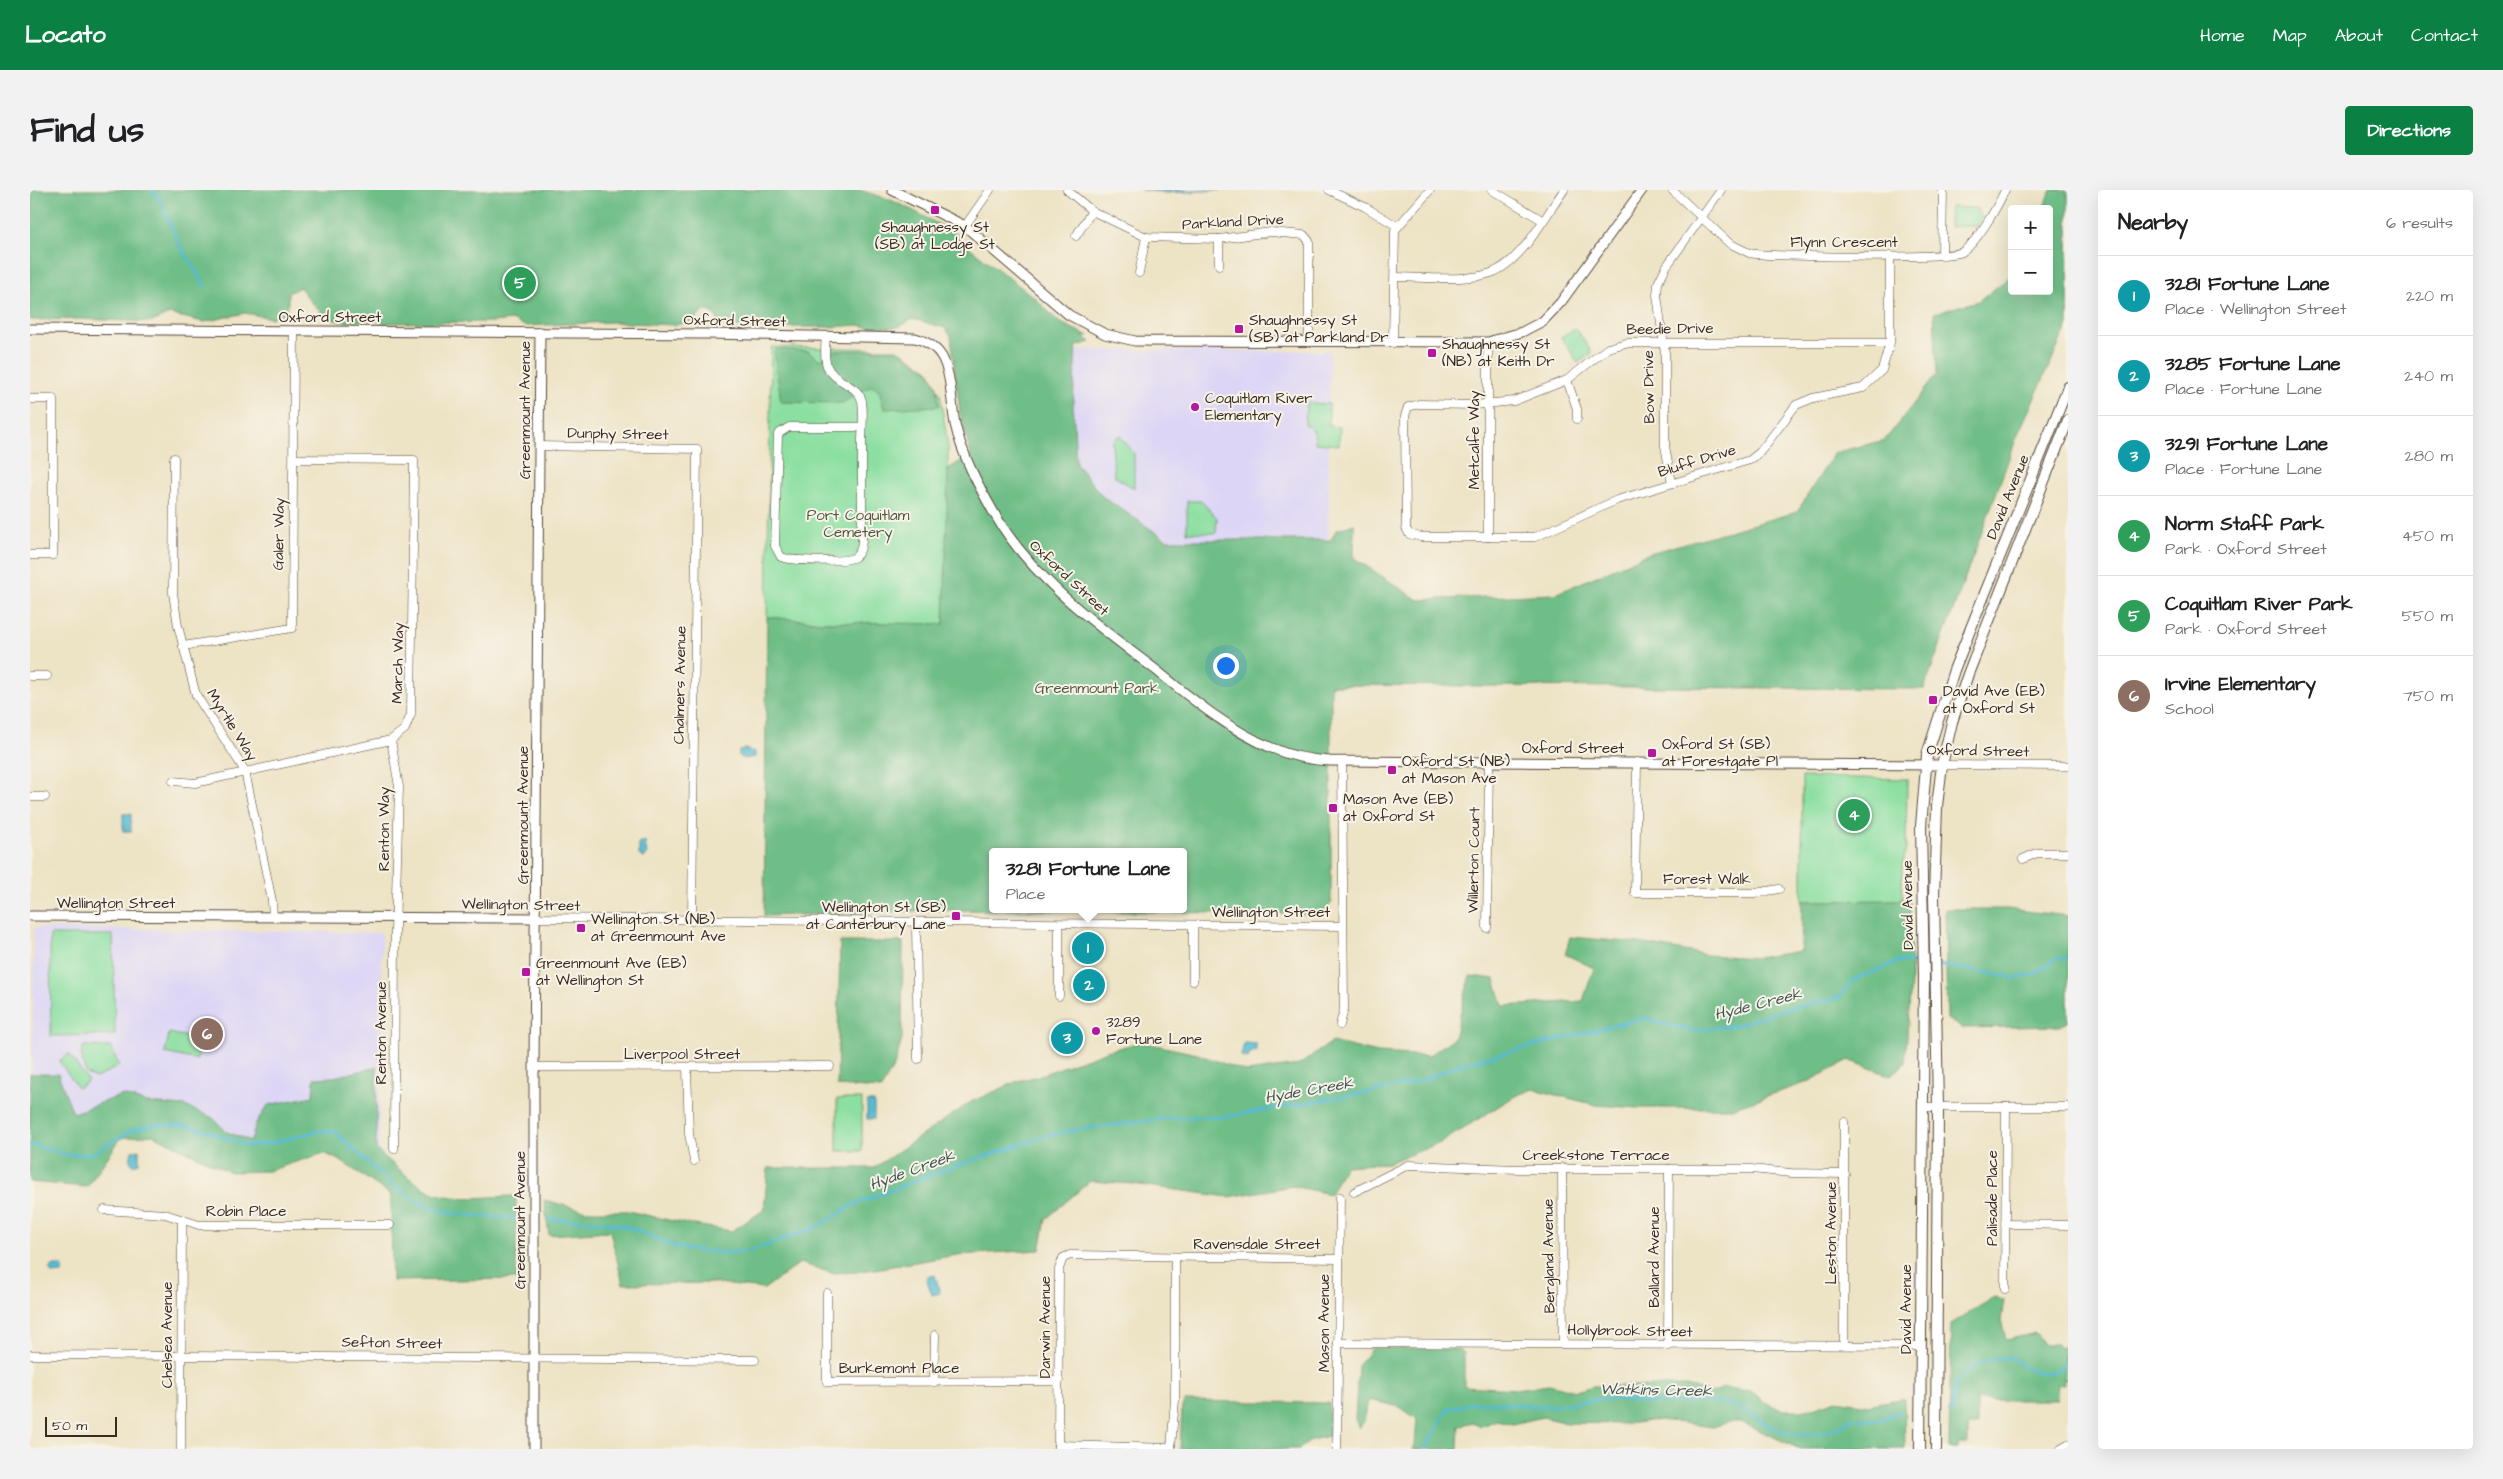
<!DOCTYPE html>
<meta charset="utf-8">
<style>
:root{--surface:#fff;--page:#f2f2f2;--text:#202124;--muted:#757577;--line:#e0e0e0;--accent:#0b8043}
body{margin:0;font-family:"Architects Daughter",sans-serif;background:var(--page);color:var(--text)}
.controls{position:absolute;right:15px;top:15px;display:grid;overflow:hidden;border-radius:5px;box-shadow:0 5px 20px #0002}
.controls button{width:45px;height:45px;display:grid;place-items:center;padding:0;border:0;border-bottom:1px solid var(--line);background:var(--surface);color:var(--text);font:25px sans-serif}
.scale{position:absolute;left:15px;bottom:12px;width:72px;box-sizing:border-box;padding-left:5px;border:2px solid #3b2a1e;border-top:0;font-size:14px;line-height:18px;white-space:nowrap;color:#3b2a1e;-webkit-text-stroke:4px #f7f3e8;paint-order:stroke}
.you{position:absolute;left:1195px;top:475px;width:18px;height:18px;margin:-12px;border:4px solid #fff;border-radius:50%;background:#1a73e8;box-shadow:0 0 0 8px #1a73e833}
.badge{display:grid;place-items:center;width:32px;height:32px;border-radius:50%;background:var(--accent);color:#fff;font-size:16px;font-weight:700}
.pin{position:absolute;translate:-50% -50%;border:2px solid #fff;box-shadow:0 1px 5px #0006}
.popup{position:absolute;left:959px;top:658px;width:198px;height:65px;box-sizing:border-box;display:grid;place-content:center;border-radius:5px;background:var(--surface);filter:drop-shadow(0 1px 4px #0005);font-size:16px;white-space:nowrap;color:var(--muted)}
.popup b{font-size:19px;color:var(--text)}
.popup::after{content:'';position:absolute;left:50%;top:100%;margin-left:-10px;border:10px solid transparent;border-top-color:var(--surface)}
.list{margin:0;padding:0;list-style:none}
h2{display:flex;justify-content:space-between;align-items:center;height:65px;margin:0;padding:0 20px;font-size:21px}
h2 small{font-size:16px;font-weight:400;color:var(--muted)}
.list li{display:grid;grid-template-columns:32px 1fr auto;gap:15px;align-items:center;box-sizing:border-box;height:80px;padding:0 20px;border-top:1px solid var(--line)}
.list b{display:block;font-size:19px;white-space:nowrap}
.list p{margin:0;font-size:16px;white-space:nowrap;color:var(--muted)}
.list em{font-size:16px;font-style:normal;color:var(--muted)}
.map{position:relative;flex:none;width:2038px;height:1259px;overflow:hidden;border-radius:5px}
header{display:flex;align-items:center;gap:30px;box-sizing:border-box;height:70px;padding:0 25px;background:var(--accent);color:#fff}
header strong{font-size:24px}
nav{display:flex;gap:28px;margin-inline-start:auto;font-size:18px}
.intro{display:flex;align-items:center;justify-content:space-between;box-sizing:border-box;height:120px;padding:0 30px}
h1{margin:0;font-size:35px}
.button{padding:12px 22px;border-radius:5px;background:var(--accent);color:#fff;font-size:18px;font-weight:700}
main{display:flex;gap:30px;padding:0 30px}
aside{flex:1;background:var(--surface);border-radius:5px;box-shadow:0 5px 20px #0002}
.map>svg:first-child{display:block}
.built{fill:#ddd5f6}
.green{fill:#8bdfa1;stroke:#638460}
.forest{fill:#70be87;stroke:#567452;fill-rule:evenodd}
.water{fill:#55bbd3;stroke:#487278}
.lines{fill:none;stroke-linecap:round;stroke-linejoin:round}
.stream{stroke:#55bbd3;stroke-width:3}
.minor-casing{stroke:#564637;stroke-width:9}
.tertiary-casing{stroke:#564637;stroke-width:11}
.secondary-casing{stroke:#564637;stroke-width:12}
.minor{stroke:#fff;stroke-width:8}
.tertiary{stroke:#fff;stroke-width:9}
.secondary{stroke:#fff;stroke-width:10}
.poi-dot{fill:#b5179e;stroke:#f7f3e8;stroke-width:2}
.labels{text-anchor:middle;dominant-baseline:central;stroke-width:4;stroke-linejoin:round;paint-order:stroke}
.street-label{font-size:15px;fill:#3b2a1e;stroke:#f7f3e8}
.poi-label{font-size:15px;fill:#3b2a1e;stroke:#f7f3e8;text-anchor:start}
.park-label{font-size:15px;fill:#4f573f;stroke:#f7f3e8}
.water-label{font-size:16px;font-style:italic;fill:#435654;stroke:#f7f3e8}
</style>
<header>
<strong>Locato</strong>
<nav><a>Home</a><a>Map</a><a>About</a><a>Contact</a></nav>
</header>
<div class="intro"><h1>Find us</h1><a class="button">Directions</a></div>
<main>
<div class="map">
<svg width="2038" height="1259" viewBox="0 0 2038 1259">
<rect width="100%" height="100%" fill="#f7f3e8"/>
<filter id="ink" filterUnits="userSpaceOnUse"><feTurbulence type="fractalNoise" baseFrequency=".02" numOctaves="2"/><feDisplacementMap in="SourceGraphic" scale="10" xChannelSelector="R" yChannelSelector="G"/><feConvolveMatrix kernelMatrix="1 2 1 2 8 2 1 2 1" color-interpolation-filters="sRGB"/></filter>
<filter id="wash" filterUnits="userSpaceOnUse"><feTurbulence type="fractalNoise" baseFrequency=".0096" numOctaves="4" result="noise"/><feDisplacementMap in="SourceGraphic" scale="20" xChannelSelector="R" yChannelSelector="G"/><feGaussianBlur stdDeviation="1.12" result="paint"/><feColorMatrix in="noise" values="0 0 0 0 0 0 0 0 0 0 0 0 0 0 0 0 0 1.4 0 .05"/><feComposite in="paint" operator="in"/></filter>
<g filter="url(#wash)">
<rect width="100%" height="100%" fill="#ede3c5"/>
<!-- built -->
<g class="built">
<polygon points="1031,160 1300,161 1298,378 1191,381 1038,295"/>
<polygon points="4,738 352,743 349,962 123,945 91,948 57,997 1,993"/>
</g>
<!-- green -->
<g class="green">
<polygon points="1920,17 1946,18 1952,27 1946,36 1919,37"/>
<polygon points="1546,138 1562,163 1548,173 1531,147"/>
<polygon points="741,157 867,159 899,180 910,204 918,257 918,328 914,434 792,432 737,427"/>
<path d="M1276 213 1299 214V236L1310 237 1309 255 1285 253C1286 244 1284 239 1275 235Z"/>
<polygon points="1089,245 1104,263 1104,298 1084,286 1082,252"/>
<polygon points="1157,311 1171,311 1187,328 1186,343 1157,342"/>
<polygon points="1772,587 1877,589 1876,660 1872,677 1872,710 1772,711"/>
<polygon points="20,745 83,745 85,845 21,846"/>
<polygon points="139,843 171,850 167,870 135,863"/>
<polygon points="54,856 81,857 89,876 66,888 56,884 51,864"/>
<polygon points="39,864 58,891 48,898 29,871"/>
<rect x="807" y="909" width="25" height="52"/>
<polygon points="2036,1156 2038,1189 2033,1189"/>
</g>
<!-- forest -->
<g class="forest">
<path d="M0 0H829L859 9 886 22 926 44 935 54 1005 108 1029 132 1058 146H1052L1061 152 1046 156 1043 215 1046 274 1073 307 1137 350H1301L1306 340 1324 334V368L1388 410 1525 404 1620 363 1767 322 1804 263 1855 250 1907 184 1904 123 1949 111 1982 85V101H2019V19H2014L2021 0H2038V135L1988 244 1894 499 1301 495V714L1290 724 922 720 734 726 737 427 792 432 914 434 918 279 941 265 930 223 921 146 915 138 883 129 868 137 843 138 828 135 801 137H697L689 134 687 127 678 120 673 121 663 131 645 135 581 132 495 136 482 130 463 132 351 133C338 126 325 134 312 132 293 129 280 111 270 97L258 103V115L254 124 241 128 215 123 174 132 139 124 122 132 51 129 0 130ZM963 662H1153V719H963Z"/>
<polygon points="746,159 778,161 790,170 804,161 866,160 899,181 907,197 909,216 854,219 849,200 841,196 812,213 751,212 744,161"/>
<polygon points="1880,710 1881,792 1875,873 1861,886 1819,870 1778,892 1702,918 1609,918 1566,915 1503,899 1485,906 1410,953 1358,973 1315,976 1300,1004 1263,996 1199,1007 1102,994 1060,991 1016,1029 1010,1060 927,1065 827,1082 802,1083 770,1073 734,1099 683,1093 593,1094 580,1041 519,1045 514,1010 557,1021 598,1021 652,1033 702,1041 734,1020 738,978 844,978 941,912 988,891 1008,886 1077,861 1111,852 1167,864 1217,882 1269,875 1302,852 1348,863 1399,866 1424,848 1440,786 1465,789 1473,816 1553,811 1564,778 1535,764 1540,747 1610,753 1676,765 1727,768 1771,761 1772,711"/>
<polygon points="1915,719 1978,719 2038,726 2038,832 2030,836 1932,838 1917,829"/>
<polygon points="810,752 873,752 872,849 865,874 851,899 807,896"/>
<path d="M347 877 346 959C363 974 381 992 402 1002 426 1012 460 1006 486 1006V1089L362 1091 361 1005 311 971 294 963 238 981 200 982 123 945 91 948 57 997 0 992V884H28L43 923 93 905 117 913 155 916 183 928 197 942 221 951 226 933 238 915 283 906 284 888 304 887Z"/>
<polygon points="1965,1107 1974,1111 1971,1130 1976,1150 2006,1143 2014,1154 2027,1154 2029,1158 2036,1156 2033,1194 2027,1194 2027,1210 1947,1210 1947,1235 1938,1235 1938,1254 1928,1254 1928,1259 1919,1259 1921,1134"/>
<polygon points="1342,1158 1429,1159 1434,1163 1434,1196 1486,1199 1519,1194 1546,1201 1563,1196 1657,1196 1681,1203 1694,1198 1721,1201 1734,1212 1752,1220 1777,1220 1807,1210 1838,1215 1874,1208 1875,1259 1770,1259 1711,1232 1699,1232 1683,1237 1630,1230 1596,1234 1537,1233 1513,1227 1482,1234 1467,1230 1451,1236 1443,1232 1429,1236 1428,1259 1383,1259 1385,1255 1387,1229 1370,1217 1339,1210 1334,1231 1329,1238 1325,1229 1328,1176"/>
<polygon points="1155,1211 1299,1213 1299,1246 1281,1250 1270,1259 1150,1259 1152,1217"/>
</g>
<!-- water -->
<g class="water">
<polygon points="1112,0 1191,0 1136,3"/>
<polygon points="714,559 725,562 725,567 714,569 709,566 709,561"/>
<rect x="93" y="624" width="8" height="17"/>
<polygon points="609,652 615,652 617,664 614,668 609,665"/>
<polygon points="1214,853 1226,853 1226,861 1220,863 1218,868 1211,866"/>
<rect x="837" y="912" width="7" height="17"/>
<polygon points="109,960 109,973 103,975 100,971 102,961"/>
<polygon points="22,1076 32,1076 34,1081 32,1083 22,1084 19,1079"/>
<polygon points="905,1085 910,1103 902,1105 896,1087"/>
</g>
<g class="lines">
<!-- stream -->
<g class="stream">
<polyline points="122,0 130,10 149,54 175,96"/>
<path d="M0 954 38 965 62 964 100 941 123 935H152L175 940 217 956 242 953 288 941H303C325 959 344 980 366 997 401 1027 450 1027 493 1028"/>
<polyline points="518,1029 575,1032 601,1038 646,1057 671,1061 698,1063 723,1060 787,1037 823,1015 903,984 1015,946 1039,941 1139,928 1194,927 1347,901 1390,891 1431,874 1613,828 1661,841 1707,835 1756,819 1808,808 1823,790 1869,771 1922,777 1987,788 2005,784 2026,769 2038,769"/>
<path d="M1919 1223H1923C1923 1216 1922 1207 1924 1200 1929 1177 1959 1167 1980 1168 1985 1169 1989 1173 1993 1176 2011 1186 2023 1185 2038 1172"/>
<path d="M1395 1259 1417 1220C1455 1206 1479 1217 1517 1216 1540 1215 1563 1208 1585 1209 1596 1209 1608 1212 1619 1213 1643 1213 1670 1209 1695 1213 1720 1218 1738 1241 1763 1244 1782 1247 1806 1242 1820 1229L1850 1230 1870 1222"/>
</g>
</g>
</g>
<g filter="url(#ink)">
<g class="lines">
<!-- minor casing -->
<g class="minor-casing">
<g id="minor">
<polyline points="1037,0 1062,21 1116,47 1189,49 1241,42 1274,45 1279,51 1279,152"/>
<polyline points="1299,0 1335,17 1367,36"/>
<polyline points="1462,0 1512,30"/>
<path d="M1642 0 1699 53 1719 63C1739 67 1920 69 1932 62 1946 54 1968 16 1975 0"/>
<polyline points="935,36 960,0"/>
<polyline points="1046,46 1062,21"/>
<polyline points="1189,49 1189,75"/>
<polyline points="1912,66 1913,0"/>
<polyline points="1109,83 1116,47"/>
<path d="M1365 87C1393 87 1434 92 1461 83 1491 73 1516 25 1534 0"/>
<path d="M796 146C795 155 794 167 797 176 804 193 828 194 832 211 834 224 832 240 832 253 832 285 832 318 832 350 832 356 830 363 825 367 817 373 761 371 751 367L745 356 748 244 759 237H832"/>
<polyline points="1458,152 1458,347"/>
<polyline points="1363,153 1365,40 1400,0"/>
<polyline points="1860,153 1596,153 1578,158 1537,190 1484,211 1445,215 1389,214 1378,217 1375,226 1376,338 1379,344 1391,347 1505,347 1587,310 1720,270 1730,262 1766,215 1783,208 1833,198 1852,180 1860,153 1860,66"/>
<polyline points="1537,190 1547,219 1547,229"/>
<polyline points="0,209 23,209 23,365 0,365"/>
<polyline points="509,256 667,259 662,731"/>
<polyline points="144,268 143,403 148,436 166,505 215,581 242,711 243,727"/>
<polyline points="1642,293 1635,256 1635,163 1627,105 1628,93 1636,77 1691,0"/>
<polyline points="153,456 262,438 264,141"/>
<polyline points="0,486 17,486"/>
<polyline points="361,550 369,597 365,743 364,959"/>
<polyline points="1607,572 1605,703 1725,703 1749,699"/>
<polyline points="1912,575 2038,576"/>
<polyline points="143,591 165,593 361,550 375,539 381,524 384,270 264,269"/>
<polyline points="0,607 15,607"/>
<polyline points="1993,669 2007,663 2038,663"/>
<polyline points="507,728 1312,736"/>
<polyline points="886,733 888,869"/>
<polyline points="1457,738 1459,571"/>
<polyline points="1163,791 1163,736"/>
<polyline points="1029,806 1029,734"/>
<polyline points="1310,835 1314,819 1312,571"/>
<polyline points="504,877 800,876"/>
<polyline points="657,877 659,944 664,971"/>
<polyline points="1892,917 2038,917"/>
<polyline points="1532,978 1533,1154"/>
<polyline points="1324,1002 1378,975 1488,979 1721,979 1761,983 1815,984"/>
<polyline points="74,1020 135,1024 169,1035 360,1035"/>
<polyline points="1975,1034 2038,1035"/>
<polyline points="1975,1099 1976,917"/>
<polyline points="797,1103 797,1192 1029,1191"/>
<polyline points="1308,1153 1891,1156"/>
<polyline points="1814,1155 1814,932"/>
<polyline points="1638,1156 1639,979"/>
<polyline points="0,1165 725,1170"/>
<polyline points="904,1192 905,1145"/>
<polyline points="1028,1255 1141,1258 1145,1210 1145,1068"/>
<polyline points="151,1259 152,1031"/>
<polyline points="1028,1259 1029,1079 1033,1068 1040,1065 1308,1069"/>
<polyline points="1307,1259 1310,1007"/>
<polyline points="2031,1259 2038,1255"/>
</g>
</g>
<!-- tertiary casing -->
<g class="tertiary-casing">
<g id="tertiary">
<polyline points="862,0 935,36 1039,125 1075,144 1105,151 1458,152 1492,142 1513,131 1531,112 1612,0"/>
<path d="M0 139 676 144 885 148C896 151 906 157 912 167 922 186 921 213 925 234 932 265 948 295 964 323 1002 389 1067 435 1126 480 1162 509 1199 540 1242 558 1260 566 1280 570 1300 571L1912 575"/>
<polyline points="0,726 507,728"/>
<polyline points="504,1259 504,877 510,142"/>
</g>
</g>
<!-- secondary casing -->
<g class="secondary-casing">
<g id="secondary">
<polyline points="1890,1259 1894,786 1891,636 1897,565 1924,480 2038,197"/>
<polyline points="1906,1259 1908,917 1904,706 1907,616 1912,575 1922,532 1938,484 2038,230"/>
</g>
</g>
<!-- minor -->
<use href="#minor" class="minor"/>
<!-- tertiary -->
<use href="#tertiary" class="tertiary"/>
<!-- secondary -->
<use href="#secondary" class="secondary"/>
</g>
</g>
<!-- markers -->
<g class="poi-dot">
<rect x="900" y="15" width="10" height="10" rx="2.5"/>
<rect x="1204" y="134" width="10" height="10" rx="2.5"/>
<rect x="1397" y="158" width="10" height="10" rx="2.5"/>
<circle cx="1165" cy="217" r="5"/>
<rect x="1898" y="505" width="10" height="10" rx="2.5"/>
<rect x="1617" y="558" width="10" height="10" rx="2.5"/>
<rect x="1357" y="575" width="10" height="10" rx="2.5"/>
<rect x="1298" y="613" width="10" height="10" rx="2.5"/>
<rect x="921" y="721" width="10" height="10" rx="2.5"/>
<rect x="546" y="733" width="10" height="10" rx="2.5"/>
<rect x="491" y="777" width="10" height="10" rx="2.5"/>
<circle cx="1066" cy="841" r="5"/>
</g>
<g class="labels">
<!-- street labels -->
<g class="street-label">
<text transform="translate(1203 32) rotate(-3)">Parkland Drive</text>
<text x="1814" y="52">Flynn Crescent</text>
<text x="300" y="127">Oxford Street</text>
<text transform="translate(705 131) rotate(1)">Oxford Street</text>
<text transform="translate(1640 139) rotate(-1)">Beedie Drive</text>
<text transform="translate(1619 197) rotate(-91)">Bow Drive</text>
<text transform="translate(495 220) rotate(-90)">Greenmount Avenue</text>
<text transform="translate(588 244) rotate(1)">Dunphy Street</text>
<text transform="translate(1444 250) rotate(-90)">Metcalfe Way</text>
<text transform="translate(1667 271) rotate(-17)">Bluff Drive</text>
<text transform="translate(1978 307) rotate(-68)">David Avenue</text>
<text transform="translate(249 344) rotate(-89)">Galer Way</text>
<text transform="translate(1039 388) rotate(43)">Oxford Street</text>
<text transform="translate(368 473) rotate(-89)">March Way</text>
<text transform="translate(650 495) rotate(-89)">Chalmers Avenue</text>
<text transform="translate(202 535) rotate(58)">Myrtle Way</text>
<text x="1543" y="558">Oxford Street</text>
<text transform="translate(1948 561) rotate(1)">Oxford Street</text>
<text transform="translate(493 625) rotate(-90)">Greenmount Avenue</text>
<text transform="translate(354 639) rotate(-90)">Renton Way</text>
<text transform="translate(1444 670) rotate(-89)">Willerton Court</text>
<text x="1677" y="689">Forest Walk</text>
<text x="86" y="713">Wellington Street</text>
<text transform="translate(491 715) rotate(1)">Wellington Street</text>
<text transform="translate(1878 715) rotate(-91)">David Avenue</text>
<text x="1241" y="722">Wellington Street</text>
<text transform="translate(351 843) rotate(-90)">Renton Avenue</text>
<text x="652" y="864">Liverpool Street</text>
<text x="1566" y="965">Creekstone Terrace</text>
<text transform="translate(1962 1008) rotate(-90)">Palisade Place</text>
<text x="216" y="1021">Robin Place</text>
<text transform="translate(490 1030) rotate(-90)">Greenmount Avenue</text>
<text transform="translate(1801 1043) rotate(-90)">Leston Avenue</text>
<text x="1227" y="1054">Ravensdale Street</text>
<text transform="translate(1519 1066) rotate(-91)">Bergland Avenue</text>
<text transform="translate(1624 1067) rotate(-90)">Ballard Avenue</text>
<text transform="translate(1876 1119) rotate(-90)">David Avenue</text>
<text transform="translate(1294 1133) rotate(-90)">Mason Avenue</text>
<text transform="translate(1015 1137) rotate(-90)">Darwin Avenue</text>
<text transform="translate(1600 1141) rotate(1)">Hollybrook Street</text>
<text transform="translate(137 1145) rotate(-90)">Chelsea Avenue</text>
<text transform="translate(362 1153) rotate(1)">Sefton Street</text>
<text x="869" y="1178">Burkemont Place</text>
</g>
<!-- poi labels -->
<g class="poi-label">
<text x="905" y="37" text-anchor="middle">Shaughnessy St<tspan x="905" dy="17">(SB) at Lodge St</tspan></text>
<text x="1219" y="130">Shaughnessy St<tspan x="1219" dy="17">(SB) at Parkland Dr</tspan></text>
<text x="1412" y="154">Shaughnessy St<tspan x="1412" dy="17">(NB) at Keith Dr</tspan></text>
<text x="1175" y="208">Coquitlam River<tspan x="1175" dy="17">Elementary</tspan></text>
<text x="1913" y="501">David Ave (EB)<tspan x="1913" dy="17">at Oxford St</tspan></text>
<text x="1632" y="554">Oxford St (SB)<tspan x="1632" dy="17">at Forestgate Pl</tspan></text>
<text x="1372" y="571">Oxford St (NB)<tspan x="1372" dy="17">at Mason Ave</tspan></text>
<text x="1313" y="609">Mason Ave (EB)<tspan x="1313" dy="17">at Oxford St</tspan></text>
<text x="916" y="717" text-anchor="end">Wellington St (SB)<tspan x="916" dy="17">at Canterbury Lane</tspan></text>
<text x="561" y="729">Wellington St (NB)<tspan x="561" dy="17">at Greenmount Ave</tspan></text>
<text x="506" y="773">Greenmount Ave (EB)<tspan x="506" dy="17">at Wellington St</tspan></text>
<text x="1076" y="832">3289<tspan x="1076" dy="17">Fortune Lane</tspan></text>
</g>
<!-- park labels -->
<g class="park-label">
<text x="828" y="325">Port Coquitlam<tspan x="828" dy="17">Cemetery</tspan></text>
<text x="1067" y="498">Greenmount Park</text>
</g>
<!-- water labels -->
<g class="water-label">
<text transform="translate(1728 814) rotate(-14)">Hyde Creek</text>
<text transform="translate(1279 900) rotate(-10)">Hyde Creek</text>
<text transform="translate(882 980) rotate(-20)">Hyde Creek</text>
<text transform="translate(1626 1200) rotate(1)">Watkins Creek</text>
</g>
</g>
</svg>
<div class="controls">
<button>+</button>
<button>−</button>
</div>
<div class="scale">50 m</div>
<div class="you"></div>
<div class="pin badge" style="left:1058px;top:758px;background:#0f9aa8">1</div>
<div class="popup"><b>3281 Fortune Lane</b>Place</div>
<div class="pin badge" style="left:1059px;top:795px;background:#0f9aa8">2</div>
<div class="pin badge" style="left:1037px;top:848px;background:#0f9aa8">3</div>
<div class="pin badge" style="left:1824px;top:625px;background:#2e9e5b">4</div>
<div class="pin badge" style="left:490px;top:93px;background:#2e9e5b">5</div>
<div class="pin badge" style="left:177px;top:844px;background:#8d6e63">6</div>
</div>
<aside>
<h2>Nearby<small>6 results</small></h2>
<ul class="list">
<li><span class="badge" style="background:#0f9aa8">1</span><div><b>3281 Fortune Lane</b><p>Place · Wellington Street</p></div><em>220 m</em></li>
<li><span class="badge" style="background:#0f9aa8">2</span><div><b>3285 Fortune Lane</b><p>Place · Fortune Lane</p></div><em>240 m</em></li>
<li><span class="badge" style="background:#0f9aa8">3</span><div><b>3291 Fortune Lane</b><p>Place · Fortune Lane</p></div><em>280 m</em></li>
<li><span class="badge" style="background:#2e9e5b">4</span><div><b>Norm Staff Park</b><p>Park · Oxford Street</p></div><em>450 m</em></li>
<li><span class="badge" style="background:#2e9e5b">5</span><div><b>Coquitlam River Park</b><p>Park · Oxford Street</p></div><em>550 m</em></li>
<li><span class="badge" style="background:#8d6e63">6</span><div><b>Irvine Elementary</b><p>School</p></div><em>750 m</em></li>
</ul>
</aside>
</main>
